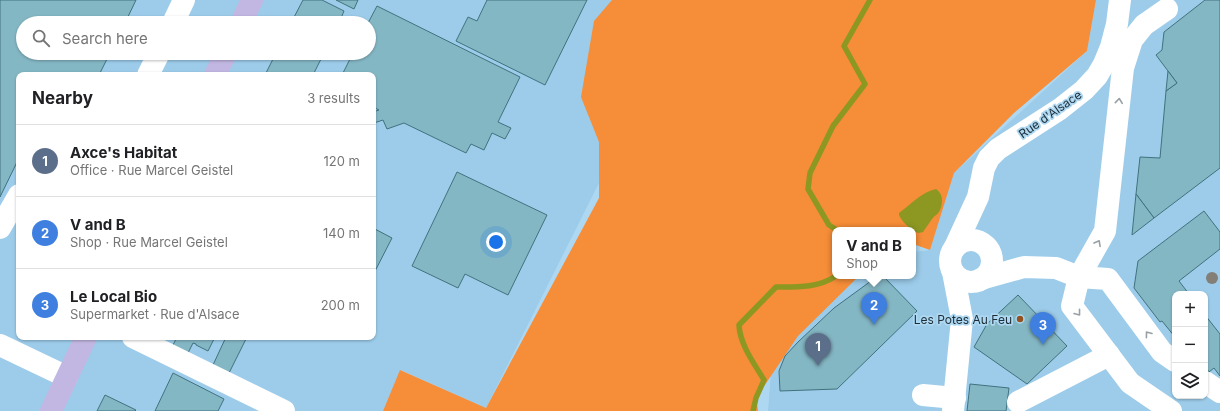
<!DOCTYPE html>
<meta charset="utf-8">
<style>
:root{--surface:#fff;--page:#f6f6f6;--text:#202124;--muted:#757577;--line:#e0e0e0;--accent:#93521e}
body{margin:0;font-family:Inter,sans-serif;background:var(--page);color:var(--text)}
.controls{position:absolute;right:12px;bottom:12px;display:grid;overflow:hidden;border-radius:8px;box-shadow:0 1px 3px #0004}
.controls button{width:36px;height:36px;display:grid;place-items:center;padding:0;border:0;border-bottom:1px solid var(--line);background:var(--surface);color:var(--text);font:20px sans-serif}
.you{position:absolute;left:496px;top:242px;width:14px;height:14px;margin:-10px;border:3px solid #fff;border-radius:50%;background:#1a73e8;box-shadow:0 0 0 6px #1a73e833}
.badge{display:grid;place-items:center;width:26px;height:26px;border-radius:50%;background:var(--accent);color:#fff;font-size:13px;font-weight:700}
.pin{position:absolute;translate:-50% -33px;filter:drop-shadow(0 1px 2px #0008)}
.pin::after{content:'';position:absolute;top:21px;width:14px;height:12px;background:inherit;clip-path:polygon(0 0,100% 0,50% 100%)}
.popup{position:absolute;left:832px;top:227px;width:84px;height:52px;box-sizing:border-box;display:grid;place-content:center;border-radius:8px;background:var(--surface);filter:drop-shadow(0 1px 3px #0005);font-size:13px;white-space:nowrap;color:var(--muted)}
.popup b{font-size:15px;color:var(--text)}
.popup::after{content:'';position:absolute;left:50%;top:100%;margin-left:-8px;border:8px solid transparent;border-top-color:var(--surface)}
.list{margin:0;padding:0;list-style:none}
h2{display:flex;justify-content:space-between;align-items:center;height:52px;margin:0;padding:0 16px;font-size:17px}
h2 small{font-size:13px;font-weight:400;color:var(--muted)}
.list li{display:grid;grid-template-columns:26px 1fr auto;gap:12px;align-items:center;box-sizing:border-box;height:72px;padding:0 16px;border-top:1px solid var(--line)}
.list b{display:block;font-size:15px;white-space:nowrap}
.list p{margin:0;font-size:13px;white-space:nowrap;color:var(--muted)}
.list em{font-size:13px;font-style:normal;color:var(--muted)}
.icon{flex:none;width:22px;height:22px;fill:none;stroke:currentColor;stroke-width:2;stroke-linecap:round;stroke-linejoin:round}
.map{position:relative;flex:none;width:1220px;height:411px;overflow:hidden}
.search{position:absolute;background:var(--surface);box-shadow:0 1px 3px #0004;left:16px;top:16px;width:360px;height:44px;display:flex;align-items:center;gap:10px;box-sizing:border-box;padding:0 14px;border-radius:22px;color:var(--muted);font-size:15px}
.panel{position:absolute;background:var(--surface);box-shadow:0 1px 3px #0004;left:16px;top:72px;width:360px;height:268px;border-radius:8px}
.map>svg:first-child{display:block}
.built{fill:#9cccea;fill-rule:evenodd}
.green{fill:#f68d38}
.water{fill:#8d9823}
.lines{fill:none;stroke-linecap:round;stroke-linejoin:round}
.stream{stroke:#8d9823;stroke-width:5.5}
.building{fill:#84b7c4;stroke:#40727e}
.minor{stroke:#fff;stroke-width:22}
.major{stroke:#c2b7e2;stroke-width:22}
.tree{fill:#837e76}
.oneway{stroke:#99a0a5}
.poi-dot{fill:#93521e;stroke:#aed8f2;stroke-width:1.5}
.labels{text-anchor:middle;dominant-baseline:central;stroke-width:3.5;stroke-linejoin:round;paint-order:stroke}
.street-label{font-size:12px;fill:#1c2d37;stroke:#aed8f2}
.poi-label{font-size:12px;fill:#1c2d37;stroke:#aed8f2;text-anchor:end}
</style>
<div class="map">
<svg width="1220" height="411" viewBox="0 0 1220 411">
<rect width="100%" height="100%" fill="#aed8f2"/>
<!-- built -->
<g class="built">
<path d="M0 0H627L599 183 486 408 401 370 383 411H0ZM23 23H369V53H23ZM19 75H373V337H19Z"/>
<path d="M1096 0H1220V411H768L772 358 859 276H913V252L930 250 954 173 1087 51ZM1175 294H1205V396H1175Z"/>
</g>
<!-- green -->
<polygon class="green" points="612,0 1096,0 1087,51 1015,112 954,173 930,250 913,244 913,230 835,230 835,276 859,276 798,336 756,398 758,411 383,411 400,370 486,408 599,198 599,142 581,97 594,21"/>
<!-- water -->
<path class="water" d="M936 189C944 194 943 205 939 212 937 215 934 216 932 219 929 223 926 228 923 232L918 233C910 229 903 223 899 215V213C911 204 922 192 936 189Z"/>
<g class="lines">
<!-- stream -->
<g class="stream">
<polyline points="837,230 829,225 808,189 810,173 833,126 865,84 844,46 870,0"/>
<path d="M753 411 756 398 764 380C754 363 740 345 739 325L776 287C797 287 818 288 836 276"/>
</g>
</g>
<!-- building -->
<g class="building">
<polygon points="0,0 136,0 125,23 23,23 23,53 110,53 99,75 19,75 19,158 0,197"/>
<polygon points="303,0 322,0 344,11 339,23 291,23"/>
<polygon points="336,0 358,0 354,9"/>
<polygon points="487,0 587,0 545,85 456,41 468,17 477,21"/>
<polygon points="1205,0 1220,0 1220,168 1154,218 1136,194 1140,157 1160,158 1166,91 1177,83 1156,55 1162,50 1164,32"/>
<polygon points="377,6 520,77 498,122 511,128 505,139 492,133 484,150 471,144 466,153 404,123 387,129 383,120 374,123 373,112 379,110 373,107 373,75 342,75 353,53 369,53 368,23"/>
<polygon points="276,53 324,53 313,75 265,75"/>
<polygon points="1168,71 1177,83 1166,91"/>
<polygon points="457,172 547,215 508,295 465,274 458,288 412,266"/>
<polygon points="1136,194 1154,218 1132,235"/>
<polygon points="1204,211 1220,232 1220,249 1179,281 1189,294 1175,294 1175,337 1162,321 1160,322 1134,288 1138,261"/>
<polygon points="373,228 392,238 373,275"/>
<polygon points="883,276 917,311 837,389 780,391 779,371 785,356 798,342 834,308 871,281"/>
<polygon points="1018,295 1067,346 1027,384 974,347 987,324"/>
<polygon points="1205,315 1220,334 1220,376 1214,368 1209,372 1205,366"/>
<polygon points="177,337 215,337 208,351 196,345 196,344 193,343 188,353 173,345"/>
<polygon points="226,337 247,337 229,373 213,365"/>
<polygon points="173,373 224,399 218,411 155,411"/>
<polygon points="970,384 1009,388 1006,411 967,411"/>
<polygon points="105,395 136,410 135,411 97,411"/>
</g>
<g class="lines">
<!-- minor -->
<g class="minor">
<polyline points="1167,9 1144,25 1132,40 1123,68 1105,231 1079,277 1072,306 1130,383 1171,411"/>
<polyline points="173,23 184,0"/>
<polyline points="148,75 159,53"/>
<polyline points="0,228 19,195"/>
<circle cx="971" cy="261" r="21"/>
<polyline points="954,249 978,197 984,168 989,158 998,149 1060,109 1084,90 1097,76 1104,64 1111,47 1117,24 1120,0"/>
<polyline points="953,272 962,319 953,411"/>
<polyline points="981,279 1024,267 1056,268 1079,277 1108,279 1162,352 1175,361"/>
<polyline points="133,337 284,411"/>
<polyline points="0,345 67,377"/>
<polyline points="1205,382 1220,392"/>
<polyline points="923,395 955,398"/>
<polyline points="1018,402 1109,355"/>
</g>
<!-- major -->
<g class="major">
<polyline points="241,23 252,0"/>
<polyline points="215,75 226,53"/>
<polyline points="51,411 86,337"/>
</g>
</g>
<!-- trees -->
<circle class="tree" cx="1212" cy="278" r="6"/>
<!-- one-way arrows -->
<defs><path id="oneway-chevron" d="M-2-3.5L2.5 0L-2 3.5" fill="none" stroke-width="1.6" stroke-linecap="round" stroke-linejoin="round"/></defs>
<g class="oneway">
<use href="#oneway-chevron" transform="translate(1119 101) rotate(-84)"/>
<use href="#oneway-chevron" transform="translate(1098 243) rotate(-61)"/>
<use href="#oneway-chevron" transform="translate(1078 313) rotate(52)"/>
<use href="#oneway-chevron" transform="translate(1148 334) rotate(-127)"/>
</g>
<!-- markers -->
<circle class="poi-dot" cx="1020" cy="319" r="4"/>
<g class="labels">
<!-- street labels -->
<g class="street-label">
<text transform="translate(1050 114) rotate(-35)">Rue d'Alsace</text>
</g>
<!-- poi labels -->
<g class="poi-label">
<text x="1012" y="319">Les Potes Au Feu</text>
</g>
</g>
</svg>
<div class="controls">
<button>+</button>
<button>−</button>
<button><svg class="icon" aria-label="layers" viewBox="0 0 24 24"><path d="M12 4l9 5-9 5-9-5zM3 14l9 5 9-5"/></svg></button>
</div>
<div class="you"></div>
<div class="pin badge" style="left:818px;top:366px;background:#5c6f8a">1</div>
<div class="pin badge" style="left:874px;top:325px;background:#3f7fe0">2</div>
<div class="popup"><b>V and B</b>Shop</div>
<div class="pin badge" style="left:1043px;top:345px;background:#3f7fe0">3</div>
<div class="search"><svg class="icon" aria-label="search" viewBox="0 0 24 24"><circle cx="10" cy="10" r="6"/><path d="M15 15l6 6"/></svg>Search here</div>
<section class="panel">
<h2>Nearby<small>3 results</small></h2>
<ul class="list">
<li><span class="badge" style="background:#5c6f8a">1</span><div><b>Axce's Habitat</b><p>Office · Rue Marcel Geistel</p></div><em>120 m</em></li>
<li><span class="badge" style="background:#3f7fe0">2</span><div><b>V and B</b><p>Shop · Rue Marcel Geistel</p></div><em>140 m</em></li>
<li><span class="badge" style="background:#3f7fe0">3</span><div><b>Le Local Bio</b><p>Supermarket · Rue d'Alsace</p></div><em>200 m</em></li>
</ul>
</section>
</div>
